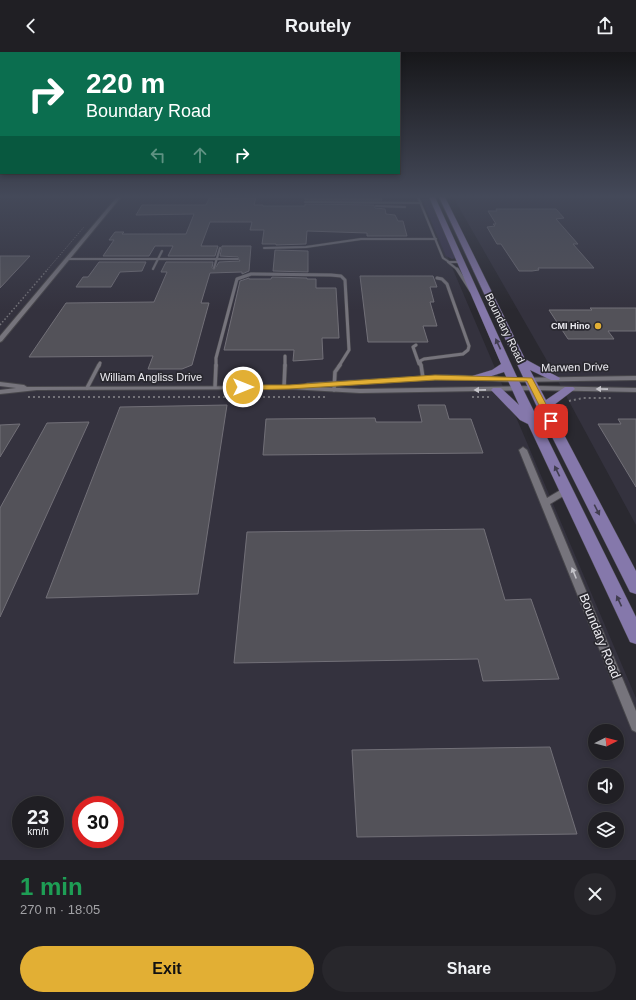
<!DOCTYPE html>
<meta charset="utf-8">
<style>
body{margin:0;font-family:Helvetica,sans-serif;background:#28272c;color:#f1f3f6;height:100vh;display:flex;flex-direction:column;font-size:15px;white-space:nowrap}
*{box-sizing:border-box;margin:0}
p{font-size:13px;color:#a2a2a6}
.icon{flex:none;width:22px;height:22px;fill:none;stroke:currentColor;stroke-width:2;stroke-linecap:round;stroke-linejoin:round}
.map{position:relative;height:808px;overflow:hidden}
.side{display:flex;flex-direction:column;background:#201f24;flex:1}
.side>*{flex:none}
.top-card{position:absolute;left:0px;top:0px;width:400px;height:122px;box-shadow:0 2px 6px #0003,0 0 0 1px #3d3d41;background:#0b6e4f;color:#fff;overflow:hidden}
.needle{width:26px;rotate:84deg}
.fabs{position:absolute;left:588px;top:672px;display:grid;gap:8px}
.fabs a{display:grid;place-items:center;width:36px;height:36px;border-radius:50%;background:#201f24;box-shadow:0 2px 6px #0003,0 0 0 1px #3d3d41;font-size:20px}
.speed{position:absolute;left:12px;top:744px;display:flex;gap:8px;font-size:20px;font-weight:700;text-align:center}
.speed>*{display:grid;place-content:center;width:52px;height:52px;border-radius:50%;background:#201f24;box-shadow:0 2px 6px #0003,0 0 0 1px #3d3d41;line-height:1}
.speed small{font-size:10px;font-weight:400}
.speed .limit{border:6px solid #d22;background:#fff;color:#111}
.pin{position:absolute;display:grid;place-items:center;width:34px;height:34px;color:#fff;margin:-17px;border-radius:8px;box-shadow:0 2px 6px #0006}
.me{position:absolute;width:44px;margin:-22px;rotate:90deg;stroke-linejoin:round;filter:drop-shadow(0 0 3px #0008)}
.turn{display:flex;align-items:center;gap:14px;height:84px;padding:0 20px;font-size:18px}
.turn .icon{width:52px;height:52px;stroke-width:2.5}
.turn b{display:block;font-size:28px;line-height:34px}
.lanes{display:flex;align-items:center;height:38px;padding:0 20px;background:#0003;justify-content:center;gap:20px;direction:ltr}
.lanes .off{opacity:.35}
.round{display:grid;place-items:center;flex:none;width:42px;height:42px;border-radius:21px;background:#28272c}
.headline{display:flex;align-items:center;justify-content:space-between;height:68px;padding:0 20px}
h1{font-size:24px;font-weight:800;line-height:30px;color:#1e9e55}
.cta{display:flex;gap:8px;margin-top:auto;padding:8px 20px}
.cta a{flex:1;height:46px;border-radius:24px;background:#e2af34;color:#111;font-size:16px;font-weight:800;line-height:46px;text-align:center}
.cta a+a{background:#28272c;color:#f1f3f6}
header{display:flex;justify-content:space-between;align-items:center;height:52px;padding:0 20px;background:#201f24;font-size:18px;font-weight:800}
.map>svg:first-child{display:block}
.built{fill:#34323e;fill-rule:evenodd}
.green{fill:#3a344e}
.building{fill:#535259;stroke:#727078}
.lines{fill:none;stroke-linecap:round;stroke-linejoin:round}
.service-far2-casing{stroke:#48474c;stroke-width:3}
.service-far1-casing{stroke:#48474c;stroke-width:4}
.service-casing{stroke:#48474c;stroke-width:5}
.minor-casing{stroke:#48474c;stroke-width:2}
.primary-casing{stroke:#48474c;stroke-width:1}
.path-far2{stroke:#747379;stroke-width:1;stroke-dasharray:1 1.5;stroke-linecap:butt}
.path-far1{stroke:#747379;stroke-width:1.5;stroke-dasharray:1.5 2;stroke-linecap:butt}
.path{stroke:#747379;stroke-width:2;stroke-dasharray:2 3;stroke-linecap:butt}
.service-far2{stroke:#76747c;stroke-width:2}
.service-far1{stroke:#76747c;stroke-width:3}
.service{stroke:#76747c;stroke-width:3.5}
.minor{fill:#76747c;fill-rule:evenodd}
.primary{fill:#8578ab;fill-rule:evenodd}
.oneway{fill:#413d4f}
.oneway2{fill:#c4c3c9}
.route{fill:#e2af34;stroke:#937222}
.poi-dot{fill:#e2af34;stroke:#2a2930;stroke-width:1.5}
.labels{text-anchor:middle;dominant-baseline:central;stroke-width:3.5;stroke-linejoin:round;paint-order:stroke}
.far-poi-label{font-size:9px;font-weight:bold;fill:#eeedf2;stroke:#2a2930;text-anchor:end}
.street-label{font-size:11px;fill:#eeedf2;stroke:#2a2930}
.near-street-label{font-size:13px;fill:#eeedf2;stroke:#2a2930}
</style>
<header><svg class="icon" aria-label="back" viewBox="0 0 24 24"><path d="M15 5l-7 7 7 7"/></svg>Routely<svg class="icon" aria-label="share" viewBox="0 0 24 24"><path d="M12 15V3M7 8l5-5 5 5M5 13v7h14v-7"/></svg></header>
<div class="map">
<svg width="636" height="808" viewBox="0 0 636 808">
<rect width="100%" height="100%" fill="#2a2930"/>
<!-- built -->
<path class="built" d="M0,145H422L636,646V808H0ZM595,679H617V701H595ZM595,723H617V745H595ZM21,753H55V787H21ZM81,753H115V787H81ZM595,767H617V789H595Z
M453,145H636V473L546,307Z"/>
<!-- green -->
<path class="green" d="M421,145H429L456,206L452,207L446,204Z"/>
<!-- building -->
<path class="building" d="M210,145H256L254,153H263V154H305V152L374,153L375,156L385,157L386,162L395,163L398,169H403L407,184H367V181L307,179L306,192L276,193V192H262L264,178H250L252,170H210L201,194H218L215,204H168L173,194H155L149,204H103L114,188H109L115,180H124L122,182H186L194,162L136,163L142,153H206Z
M305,145H381L382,148H305Z
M496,157H556L564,166L556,167L578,192H573L594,216H538L539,218L532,219H519L501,192H497L487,175L495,174L493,172H496L488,159H497Z
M222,194H251L249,219L242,222V220L210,221L201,251H209L192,313L182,317H148L153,304L29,305L66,251L154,250L167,220H161L166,210H213L212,216L214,218L219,210L240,209L238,205L220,204Z
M275,198L308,199V220L273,219Z
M0,204H30L0,236Z
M99,210H146L142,219L120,220L111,235H76L83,225H88Z
M360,224H433L437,235H430L434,250H430L437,274H423L428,290H368Z
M272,225L307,226V227H316V236H336L339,286H322L323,307L293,309L294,298H224L240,229L249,226V227H271Z
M590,256H636V279H608L614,287H568L549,258H592Z
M227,353L198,542L46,546L120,355Z
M418,353H445L449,367H471L483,401L263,403L266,367L375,366L376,370H422Z
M618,367H636V435L598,372H621Z
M89,370L0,565V456L47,371Z
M20,372L0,405V373Z
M484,477L505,548L531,547L559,627L483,629L478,607L234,611L247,480Z
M550,695L577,782L357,785L352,698Z"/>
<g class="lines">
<!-- service-far2 casing -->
<g class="service-far2-casing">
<path id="service-far2" d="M418,145L443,206L449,210H460
M305,150L421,151
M376,154L405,155
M264,196L306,195L361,187H436
M68,207H238
M448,210L458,218
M214,216L220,196
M153,217L162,199"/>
</g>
<!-- service-far1 casing -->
<g class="service-far1-casing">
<path id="service-far1" d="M457,217L471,239
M416,293L413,295L419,312
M99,314L100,311
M216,314V306L237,227L251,222L331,223L341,224L345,228L349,298L339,314
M285,314V304
M421,314L420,309L424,307L463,302L468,298L469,294L447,232L442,227L437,226"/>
</g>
<!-- service casing -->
<g class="service-casing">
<path id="service" d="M421,313L423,326
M215,335L216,313
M284,335L285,313
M87,336L99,313
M334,338L335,320L340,313"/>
</g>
<!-- minor casing -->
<g class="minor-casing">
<path id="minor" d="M117,145H121L2,289L0,290V284Z
M447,323L514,326L636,324V328L514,330L447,327L318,335L360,337L534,334L636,336V340L534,338L360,341L289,337L37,338L0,342V338L16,336L0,334V330L24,333L27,335L305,334L306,332L308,331Z
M523,395L527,398L547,446L564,436H570L571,438L570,440L550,452L636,659V680L632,678L519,398Z"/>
</g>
<!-- primary casing -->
<g class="primary-casing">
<path id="primary" d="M429,145H435L516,323L636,565V592L630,590L528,372L520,368L491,338L493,336H501L519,353L504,320L476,329L471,326L472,324L492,318L501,312Z
M439,145H445L525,307L560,326L559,328H551L530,318L546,348L565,335H573L575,337L550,356L636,519V542L630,540L537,355Z"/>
</g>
<!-- path-far2 -->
<path class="path-far2" d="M47,218L84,175"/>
<!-- path-far1 -->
<path class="path-far1" d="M0,273L48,217"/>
<!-- path -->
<path class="path" d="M557,318L569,319
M28,345H325
M472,345H491
M569,349L583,346H612"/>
<!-- service-far2 -->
<use href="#service-far2" class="service-far2"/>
<!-- service-far1 -->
<use href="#service-far1" class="service-far1"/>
<!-- service -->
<use href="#service" class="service"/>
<!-- minor -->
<use href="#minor" class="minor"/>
<!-- primary -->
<use href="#primary" class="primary"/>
</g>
<!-- one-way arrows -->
<defs><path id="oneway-solid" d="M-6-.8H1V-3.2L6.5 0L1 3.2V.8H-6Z"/></defs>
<g class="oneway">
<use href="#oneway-solid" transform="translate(498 292) rotate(-115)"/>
<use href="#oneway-solid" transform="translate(557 419) rotate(-116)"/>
<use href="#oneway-solid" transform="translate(597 458) rotate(63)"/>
<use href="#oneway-solid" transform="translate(619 549) rotate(-115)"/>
</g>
<g class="oneway2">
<use href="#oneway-solid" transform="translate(602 337) rotate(-179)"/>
<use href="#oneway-solid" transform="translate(480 338) rotate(179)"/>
<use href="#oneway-solid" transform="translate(574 521) rotate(-112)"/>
</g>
<!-- sky -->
<linearGradient id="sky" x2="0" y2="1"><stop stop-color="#17171a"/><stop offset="0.56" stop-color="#444959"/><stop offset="1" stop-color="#444959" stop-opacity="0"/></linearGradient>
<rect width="636" height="258" fill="url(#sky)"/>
<!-- route -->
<path class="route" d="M435,323L532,326L555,369L554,371H548L527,329L435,328L289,337L243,338L239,335L243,333H289Z"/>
<!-- markers -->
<circle class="poi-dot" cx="598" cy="274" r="4"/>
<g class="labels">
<!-- far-poi labels -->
<g class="far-poi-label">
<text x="590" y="274">CMI Hino</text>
</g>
<!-- street labels -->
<g class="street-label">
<text transform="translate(505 276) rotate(64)">Boundary Road</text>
<text transform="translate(575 315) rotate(-1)">Marwen Drive</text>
<text x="151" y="325">William Angliss Drive</text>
</g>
<!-- near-street labels -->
<g class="near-street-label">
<text transform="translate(600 584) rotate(68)">Boundary Road</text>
</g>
</g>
</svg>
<div class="fabs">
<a><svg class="needle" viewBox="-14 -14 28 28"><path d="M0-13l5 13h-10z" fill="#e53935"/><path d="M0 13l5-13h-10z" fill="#a2a2a6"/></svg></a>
<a><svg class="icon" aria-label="sound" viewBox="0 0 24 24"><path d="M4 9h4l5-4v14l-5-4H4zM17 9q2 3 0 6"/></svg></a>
<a><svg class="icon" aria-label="layers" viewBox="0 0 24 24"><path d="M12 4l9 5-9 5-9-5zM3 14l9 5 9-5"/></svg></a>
</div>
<div class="speed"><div>23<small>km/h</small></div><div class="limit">30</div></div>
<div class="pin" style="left:551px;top:369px;background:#d93025"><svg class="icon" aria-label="arrive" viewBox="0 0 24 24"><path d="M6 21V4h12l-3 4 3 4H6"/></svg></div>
<svg class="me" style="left:243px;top:335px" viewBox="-20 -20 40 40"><circle r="17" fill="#e2af34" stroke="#fff" stroke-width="3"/><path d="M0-11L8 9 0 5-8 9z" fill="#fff"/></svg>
<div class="top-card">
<div class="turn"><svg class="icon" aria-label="right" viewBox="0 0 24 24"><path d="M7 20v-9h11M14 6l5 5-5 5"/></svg><div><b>220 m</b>Boundary Road</div></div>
<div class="lanes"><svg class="icon off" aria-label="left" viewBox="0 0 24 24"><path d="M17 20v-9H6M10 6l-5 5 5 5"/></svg><svg class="icon off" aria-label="ahead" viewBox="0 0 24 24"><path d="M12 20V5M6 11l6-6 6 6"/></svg><svg class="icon" aria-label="right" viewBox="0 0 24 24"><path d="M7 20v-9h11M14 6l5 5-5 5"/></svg></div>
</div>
</div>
<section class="side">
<div class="headline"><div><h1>1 min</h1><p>270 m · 18:05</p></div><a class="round"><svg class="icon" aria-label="close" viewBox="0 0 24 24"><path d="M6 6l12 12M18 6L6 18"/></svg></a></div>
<div class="cta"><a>Exit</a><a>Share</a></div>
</section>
